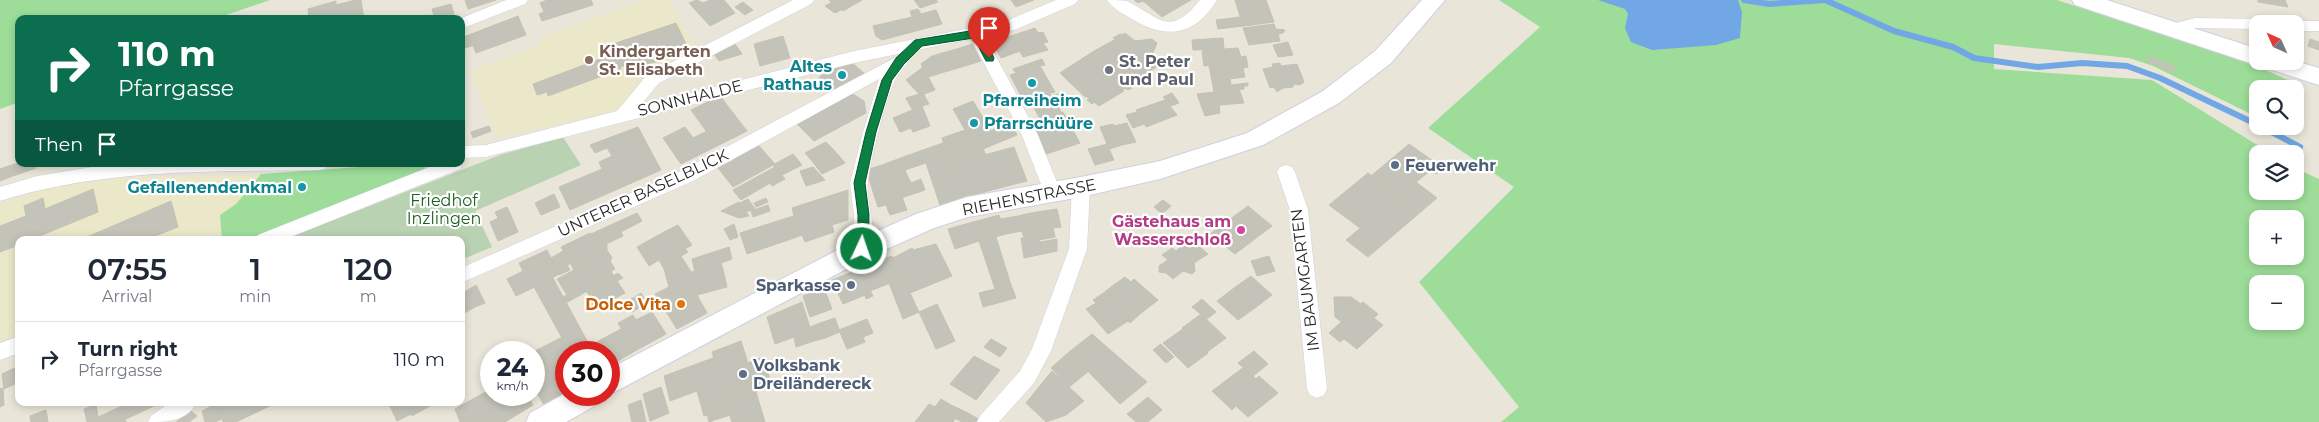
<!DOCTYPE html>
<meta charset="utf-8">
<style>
body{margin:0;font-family:Montserrat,sans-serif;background:#f6f6f7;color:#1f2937;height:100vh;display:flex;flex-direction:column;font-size:19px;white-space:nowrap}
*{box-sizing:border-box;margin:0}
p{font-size:16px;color:#747a83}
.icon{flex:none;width:28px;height:28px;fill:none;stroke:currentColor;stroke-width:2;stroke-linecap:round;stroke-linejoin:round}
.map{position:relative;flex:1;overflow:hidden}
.panel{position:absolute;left:15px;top:236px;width:450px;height:170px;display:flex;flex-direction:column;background:#fff;border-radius:10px;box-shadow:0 2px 8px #0003}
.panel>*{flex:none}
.top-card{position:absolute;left:15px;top:15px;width:450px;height:152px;border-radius:10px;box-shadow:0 2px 8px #0003;background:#0b6e4f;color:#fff;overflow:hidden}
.needle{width:32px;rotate:315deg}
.buttons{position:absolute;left:2249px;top:15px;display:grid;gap:10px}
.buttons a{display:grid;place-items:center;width:55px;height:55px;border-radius:10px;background:#fff;box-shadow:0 2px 8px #0003;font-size:25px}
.speed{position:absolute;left:480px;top:341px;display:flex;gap:10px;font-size:25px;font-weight:700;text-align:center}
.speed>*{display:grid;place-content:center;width:65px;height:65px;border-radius:50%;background:#fff;box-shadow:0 2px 8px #0003;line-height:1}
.speed small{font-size:12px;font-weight:400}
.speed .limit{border:8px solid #d22;background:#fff;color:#111}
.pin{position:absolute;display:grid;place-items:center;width:42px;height:42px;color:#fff;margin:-51px -21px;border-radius:50% 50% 50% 0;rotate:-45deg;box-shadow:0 0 5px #0007}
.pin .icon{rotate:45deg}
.me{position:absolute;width:55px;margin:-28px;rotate:3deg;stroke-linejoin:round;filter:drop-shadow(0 0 4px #0008)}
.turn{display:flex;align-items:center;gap:18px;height:105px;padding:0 20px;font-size:22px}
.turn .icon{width:65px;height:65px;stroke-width:2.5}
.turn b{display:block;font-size:35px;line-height:42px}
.then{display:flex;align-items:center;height:48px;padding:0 20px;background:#0003;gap:10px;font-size:19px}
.eta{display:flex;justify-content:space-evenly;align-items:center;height:85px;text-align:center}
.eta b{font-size:30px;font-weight:600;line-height:35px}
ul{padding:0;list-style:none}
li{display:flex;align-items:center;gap:15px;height:75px;padding:0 20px;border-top:1px solid #e0e1e3}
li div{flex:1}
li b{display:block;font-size:19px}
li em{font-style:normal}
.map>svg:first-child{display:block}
.education{fill:#eae8c9}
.green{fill:#9ddd99;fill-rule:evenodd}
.cemetery{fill:#b9d2b2}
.water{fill:#72a7e5}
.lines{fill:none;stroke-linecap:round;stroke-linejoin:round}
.stream{stroke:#72a7e5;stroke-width:6}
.building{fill:#c4c3b9;stroke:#c4c2b3}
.street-casing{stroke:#d0cfdf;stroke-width:1}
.secondary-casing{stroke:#d0cfdf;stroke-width:2}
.street{fill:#fff;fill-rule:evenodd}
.secondary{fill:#fff;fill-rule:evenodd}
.route{fill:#0b8043;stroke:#07532c}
.education-dot{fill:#8d6e63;stroke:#fff;stroke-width:2}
.worship-dot{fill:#6b7280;stroke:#fff;stroke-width:2}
.culture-dot{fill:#0f9aa8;stroke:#fff;stroke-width:2}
.service-dot{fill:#5c6f8a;stroke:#fff;stroke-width:2}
.hotel-dot{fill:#d1479c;stroke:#fff;stroke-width:2}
.food-dot{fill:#e8710a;stroke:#fff;stroke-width:2}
.labels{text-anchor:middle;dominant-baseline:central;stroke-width:4.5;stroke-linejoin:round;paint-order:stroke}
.education-label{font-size:16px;font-weight:bold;fill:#785e54;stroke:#fff;text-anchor:start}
.worship-label{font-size:16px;font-weight:bold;fill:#5b616d;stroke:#fff;text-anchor:start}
.culture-label{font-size:16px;font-weight:bold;fill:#0d838f;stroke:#fff;text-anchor:end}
.street-label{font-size:16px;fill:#272727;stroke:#fff}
.service-label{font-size:16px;font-weight:bold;fill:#4e5e75;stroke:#fff;text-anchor:start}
.park-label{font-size:16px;fill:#1d5e21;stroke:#fff}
.hotel-label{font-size:16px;font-weight:bold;fill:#b23c85;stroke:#fff;text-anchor:end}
.food-label{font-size:16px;font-weight:bold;fill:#c56008;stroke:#fff;text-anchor:end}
</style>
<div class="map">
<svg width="2319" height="422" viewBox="0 0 2319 422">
<rect width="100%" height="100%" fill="#e9e6d9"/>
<!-- education -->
<path class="education" d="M647,0H668L696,49L643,79L617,110L606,114L496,138L471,70L537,47L541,37Z
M261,174L236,204L220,215L222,240H19V336L0,345V203L66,183L120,178Z"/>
<!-- green -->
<path class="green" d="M0,0H270L214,19H19V102L0,109Z
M1499,0H2057L2253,64L2294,83V89H2258L2257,117L2153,66L2129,58L1994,44V69L2152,80L2272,154H2258V191H2295V168L2319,179V422H1501L1519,407L1419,282L1514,187L1428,128L1540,27ZM2258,219H2295V256H2258ZM2258,284H2295V321H2258Z
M400,164H424L426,171L252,240H222L220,215L236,204L261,174Z"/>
<!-- cemetery -->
<path class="cemetery" d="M563,137L581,165L475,211L492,247L461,260V240H283L500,155Z"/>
<!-- water -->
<path class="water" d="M1598,0H1738L1742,12L1740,38L1716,45L1652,50L1631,42L1625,28L1628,14L1625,9Z"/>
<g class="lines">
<!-- stream -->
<path class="stream" d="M1744,0L1769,4L1825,0
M1825,0L1894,31L1953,47L1974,58L2038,67L2082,63L2127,66L2160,78L2258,125
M2260,126L2300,147"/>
</g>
<!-- building -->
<path class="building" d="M355,0H361L364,19H309L308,9L336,1V5Z
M465,0H496L468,9Z
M547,0H591L593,5L542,21L539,14L544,12L540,3Z
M697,0L703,3L710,0H724L735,13L710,26L689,3Z
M829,0H862L843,11Z
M914,0H936L938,2L920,8Z
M1011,0H1034L1016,7Z
M1134,0H1191L1162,17L1143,1L1138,3Z
M1235,0H1251L1259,24L1243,26Z
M1251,0H1266L1274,22L1259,24Z
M2258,0H2285L2288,7L2258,2Z
M743,2L753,10L745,15L735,7Z
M832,2L841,10L835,13L825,6Z
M451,4L454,14L435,19L432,9Z
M918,9L921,14L936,10L942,24L882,40L876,36L873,26L912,17L910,11Z
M518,16L526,35L476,53L473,45L478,44L474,33Z
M1240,17L1243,26L1218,29L1216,20Z
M676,23L687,46L662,55L664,59L633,69L631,64L620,67L621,69L548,96L547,92L537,95L533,84L608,56L604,47Z
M1274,24L1276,29L1285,30L1283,33L1278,34L1280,41L1249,45L1243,28Z
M1035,28L1038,33L1043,32L1048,42L1043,43L1048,50L1023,57L1011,36Z
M474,33L478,44L462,49L461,38Z
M1125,33L1135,41L1152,39L1157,43L1152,55L1163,63L1144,75L1146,77L1144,78L1142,77L1133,83L1135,84L1129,85L1132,88L1128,90L1125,88L1122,90L1124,91L1099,106L1094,102L1092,104L1087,100L1090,98L1084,96L1060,73L1094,51L1116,39L1113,38L1120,34L1122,35Z
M783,36L790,58L760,66L754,44Z
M1011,36L1020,51L1001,58L992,42Z
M1223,38L1224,49L1193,50L1192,40Z
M2310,39L2319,42V50L2308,46Z
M1288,42L1293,55L1278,57L1273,45Z
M735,44L742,54L719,61L714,54Z
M972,44L981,61L968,65L960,48Z
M960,48L968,65L928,77L921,64L932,56Z
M1238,48L1241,57L1246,56L1248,67L1243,68L1245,77L1212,81L1209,66L1227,64L1224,49Z
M1213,49H1224L1227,64L1204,66L1202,51Z
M2149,56L2175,67L2173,72L2146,61Z
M1042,59L1045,65L1040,66L1055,92L1050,93L1051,96L1064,92L1068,98L1056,102L1061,112L1040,119L1030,100L1024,102L1010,75L1016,73L1013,69Z
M849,60L865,74L834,92L828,86L823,89L820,85L824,83L819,77Z
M1280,63L1281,66L1297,64L1304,82L1300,85L1294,84L1293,87L1283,88L1277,92L1274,87L1270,88L1263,69L1273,67L1272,64Z
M923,67L935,90L924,94H919L906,80Z
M1230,79L1231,85L1248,83V86H1244V89L1214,92L1212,81Z
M1239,89L1244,103L1219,105L1214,92Z
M1214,92L1219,104L1202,108L1197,94Z
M923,93L929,104L912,109L906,98Z
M1172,93L1179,103L1171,106L1163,97Z
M853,94L864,101L866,113L814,141L797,124Z
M720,96L747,131L717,146L691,110Z
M1165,100L1177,115L1146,127L1136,110Z
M973,101L991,131L945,148L942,138L965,130L953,109Z
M1219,104L1220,113L1205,116L1202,108Z
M922,106L930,126L913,132L911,128L900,132L893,118Z
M1063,112L1080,143L1046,154L1031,123Z
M1137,112L1144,124L1133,128L1126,115Z
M1011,123L1017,135L983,149L977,136Z
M1127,123L1136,142L1122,145L1114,126Z
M1113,124L1122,145L1109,149L1100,127Z
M489,126L491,131L473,138L471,132Z
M638,127L661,170L570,210L559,187L602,169L599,162L612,156L607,148L595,153L590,145Z
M685,127L693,138L707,131L717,146L681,164L663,138Z
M978,137L986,155L954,163L950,157L963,152L959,143Z
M826,142L833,149L812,161L805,153Z
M943,143L954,163L965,197L940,205L926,163L911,168L906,156Z
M959,143L963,152L950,157L945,148Z
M1107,144L1114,160L1095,165L1088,149Z
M1409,144L1443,168L1436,174L1431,170L1399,196L1371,176Z
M759,146L775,164L733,187L718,168Z
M1014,147L1027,181L965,197L954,163Z
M833,149L845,163L822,174L812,161Z
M793,154L802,165L782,175L773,165Z
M906,156L911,168L905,170L908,177L888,183L882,165Z
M19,163L35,164L36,168L13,176L12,165Z
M11,165L13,176L0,181V169Z
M882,165L892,192L875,198L868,175L871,174L869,169Z
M775,167L785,179L772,186L770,183L741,200L733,190Z
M813,167L825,180L806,186L800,171Z
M1368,173L1399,196L1360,228L1329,205Z
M908,177L911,183L921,179L925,190L895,200L888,183Z
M1416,182L1437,198L1368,257L1346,240Z
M93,189L97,206L0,245V226L26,216L24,206L43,198L45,209Z
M848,190V220L832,225L834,232L805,242L802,235L794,238L787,218L794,216L792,208Z
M892,192L896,202L878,207L875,198Z
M554,194L560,207L541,215L535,203Z
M902,197L907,210L890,215L886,205Z
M766,198L768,202L756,207L754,203Z
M748,199L755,209L746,212L740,203Z
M1163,200L1171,206L1162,214L1154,207Z
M171,201L178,227L145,240H80Z
M739,202L749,216L739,218L721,211Z
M768,205L770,211L753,217L751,211Z
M97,206L98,212L30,240H19V245L0,252V245Z
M1248,206L1272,226L1235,254L1210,234Z
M507,207L510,213L498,218L495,212Z
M1057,209L1061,227L1053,228L1055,237L1039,240L1031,213Z
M510,213L518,232L498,241L490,222Z
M637,213L642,221L621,232L623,236L600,247L591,234Z
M1031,213L1043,254L1024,258L1021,238H1024L1018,216Z
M999,215L1006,234L979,241L973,222Z
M1018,216L1022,231L1006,234L1000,219Z
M787,218L794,238L747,254L740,233Z
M973,222L979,241L955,249L948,229Z
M734,224L738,237L730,240L724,229Z
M678,225L692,245L685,249L688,252L681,256L664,232Z
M664,232L685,262L664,269L659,260L649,266L637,247Z
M590,233L600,247L607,244V250L572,266L561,247Z
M996,237L1011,285L995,289L979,241Z
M1057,239V251L1043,254L1040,242Z
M1191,239L1208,254L1200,259L1183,245Z
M936,244L952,276L910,293L893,258L912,248L913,250Z
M1183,245L1200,259L1194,263L1195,271L1192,274L1183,271L1173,279L1166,273L1159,272V266L1168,260L1162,255L1172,248L1176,251Z
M729,247L732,259L721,263L723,269L696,277L692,259Z
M547,250L559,274L547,281L534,256Z
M607,250L612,258L610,261L615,269L611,271L614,276L566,303L563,297L567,295L557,279L574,270L572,266Z
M563,251L570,264L567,265L570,270L559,275L551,258Z
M534,256L547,281L516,296L507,279L523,271L519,263Z
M892,256L903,278L870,291L859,269Z
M1269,256L1272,264L1254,268L1251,261Z
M685,262L691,272L695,271L696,277L723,269L727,287L697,295L707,313L677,329L655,294L669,287L664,269Z
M1272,264L1275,271L1257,276L1254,268Z
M859,269L873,296L866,299L865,295L843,304L832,280Z
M618,273L623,278L617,281L625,293L597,308L587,292Z
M1251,276L1272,295L1255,308L1234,288Z
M1125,277L1131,282L1134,279L1158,300L1140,314L1135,309L1125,317L1106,298L1116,291L1111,287Z
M553,278L580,328L562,338L534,287Z
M903,278L919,312L903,319L889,283Z
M476,285L485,303L475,307L466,291Z
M1011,285L1016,298L983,307L979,293Z
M1111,287L1116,291L1106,298L1102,294Z
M824,288L832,309L810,317L803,296Z
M1234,288L1255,308L1238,320L1217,301Z
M466,291L475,307L461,315V293Z
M641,293L647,303L632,312L625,303Z
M1102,294L1128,321L1108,334L1086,309L1096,303L1093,300Z
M1334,297H1351L1361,304L1342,322L1335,317Z
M1202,299L1216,312L1207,319L1192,307Z
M592,300L597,308L590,312L585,303Z
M802,302L811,331L775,344L767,317Z
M1363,302L1378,314L1374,318L1383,325L1357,349L1344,339L1340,342L1329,333Z
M937,304L955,341L936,349L919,312Z
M1135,309L1140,314L1130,323L1125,317Z
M652,312L666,334L635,351L618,323L633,315L636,320Z
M1201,314L1226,338L1207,352L1182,328Z
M835,318L840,332L825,338L820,323Z
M867,319L873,333L863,337L865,342L847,349L839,330Z
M820,323L825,338L814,341L810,327Z
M580,328L593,352H566V392L543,404L534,386L541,382L537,373L538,371L534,362L533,352Z
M621,329L635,351L609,366V352H593L589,346Z
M1183,329L1208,353L1188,368L1163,343Z
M811,331L814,341L796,347L794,337Z
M1092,334L1147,382L1120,404L1069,352Z
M991,339L1007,348L1000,357L984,347Z
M741,341L748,363L763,357L772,386L726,403L712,352Z
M1161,344L1174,357L1166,363L1153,350Z
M1254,351L1268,364L1253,376L1238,363Z
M1069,352L1089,371L1069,387L1051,368Z
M974,356L1000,370L976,400L950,384Z
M713,358L727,407L704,416L697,391L670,401L664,376Z
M19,366V382L4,389L2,374Z
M1244,367L1256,379L1259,376L1278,393L1248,417L1236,406L1232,410L1212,391Z
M1052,371L1084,401L1066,415L1046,422L1026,403Z
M661,387L669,413L650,421L643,394Z
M3,388L4,405L0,407V389Z
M490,390L494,398L500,395H527L533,405L505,422H496L480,395Z
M756,392L765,422H732L726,403Z
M480,395L496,422H460L455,409Z
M1148,397L1162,410L1148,422H1136L1127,414Z
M941,399L951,405L945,413L935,407Z
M641,400L646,422H632L628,405Z
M121,402H155L156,405L126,419Z
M278,402L236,422H223L218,403Z
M388,402H437L412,416L411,414L397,421Z
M218,403L222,419L215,422H205L202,411Z
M96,404L98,417L87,422L84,409Z
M929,404L935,407L956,418L953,422H915Z
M951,405L968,413L962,422L945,413Z
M122,406L126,422H88L98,417Z
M727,407L730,415L709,422L707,414Z
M46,410L48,422H31L30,416Z
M191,411L197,416L189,422H176Z
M968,413L982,421L962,422Z"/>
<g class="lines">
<!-- street casing -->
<g class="street-casing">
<path id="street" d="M506,0H528L525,4L461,29V19H459Z
M793,0H814L811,4L659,83L640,106L854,51L1006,21L1056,0H1078L1075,4L1014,30L985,36L1037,133L1061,192L1058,197L1052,199L1046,197L1021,133L971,39L854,63L486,157L461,158V146L486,145L617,111L647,75Z
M1107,0C1113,0 1122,0 1127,1C1161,18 1169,38 1200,0H1217C1195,36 1166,40 1132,19C1123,14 1112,8 1107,0Z
M2195,18L2258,19L2263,20L2266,24H2258V29L2195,28L2178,36L2173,35L2170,31L2176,23Z
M2295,21H2319V31H2295V24H2289Z
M900,55L906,57L908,61C904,68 899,73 895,80C885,101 871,158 868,181C865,204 880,232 868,254L862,256L856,254L853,249L854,215L850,183L863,132L879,79L693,181L461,283V268L681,171Z
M461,162L462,164L460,169L283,240H255L258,235L437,164H461Z
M110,164H327L325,169L319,170C210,172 106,168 0,201V187L37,176Z
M1286,165L1292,167L1295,172L1308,210L1327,389L1324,395L1317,398L1310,395L1307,389L1290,210L1277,172L1280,167Z
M1081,180L1087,182L1090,187L1087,249L1051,351L1034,383L999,422H977L980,416L1020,371L1032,349L1069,249L1072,187L1075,182Z
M19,336V353L0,360V343Z
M170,402H197C187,422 166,422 148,422L151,416Z"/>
</g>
<!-- secondary casing -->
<g class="secondary-casing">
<path id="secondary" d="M1422,0H1445L1391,63L1339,103L1263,145L1160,179L1081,197L968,217L934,228L871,256L609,395V369L853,242L916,214L967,197L1081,177L1160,161L1247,133L1323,91L1375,51Z
M2072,0H2107L2258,49V61H2295L2319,68V85L2263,67L2261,64L2250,63L2075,5Z
M566,393V395H602L598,404L566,422H526L530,413Z"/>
</g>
<!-- street -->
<use href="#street" class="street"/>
<!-- secondary -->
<use href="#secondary" class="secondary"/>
</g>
<!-- route -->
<path class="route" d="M976,30L980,31L994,58L993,61H986L974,38L922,46L904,64L892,80L876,132L865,183L869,215L868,249L866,252H858V215L854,183L866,132L882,80L896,58L915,40Z"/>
<!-- markers -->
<circle class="education-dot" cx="589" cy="60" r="5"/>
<circle class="worship-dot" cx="1109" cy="70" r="5"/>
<g class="culture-dot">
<circle cx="842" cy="75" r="5"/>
<circle cx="1032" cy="83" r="5"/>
<circle cx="974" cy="123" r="5"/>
<circle cx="302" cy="187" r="5"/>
</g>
<g class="service-dot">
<circle cx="1395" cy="165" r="5"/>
<circle cx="851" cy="285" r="5"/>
<circle cx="743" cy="374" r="5"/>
</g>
<circle class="hotel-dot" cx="1241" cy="230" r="5"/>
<circle class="food-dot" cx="681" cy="304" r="5"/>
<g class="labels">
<!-- education labels -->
<g class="education-label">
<text x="599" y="51">Kindergarten<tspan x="599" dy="18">St. Elisabeth</tspan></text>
</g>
<!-- worship labels -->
<g class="worship-label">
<text x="1119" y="61">St. Peter<tspan x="1119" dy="18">und Paul</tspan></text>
</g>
<!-- culture labels -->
<g class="culture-label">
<text x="832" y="66">Altes<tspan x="832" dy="18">Rathaus</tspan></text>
<text x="1032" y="100" text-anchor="middle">Pfarreiheim</text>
<text x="984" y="123" text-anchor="start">Pfarrschüüre</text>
<text x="292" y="187">Gefallenendenkmal</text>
</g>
<!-- street labels -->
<g class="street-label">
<text transform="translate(690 98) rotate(-14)">SONNHALDE</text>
<text transform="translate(643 193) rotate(-25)">UNTERER BASELBLICK</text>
<text transform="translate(1029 197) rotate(-11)">RIEHENSTRASSE</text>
<text transform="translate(1305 280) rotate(-97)">IM BAUMGARTEN</text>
</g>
<!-- service labels -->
<g class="service-label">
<text x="1405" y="165">Feuerwehr</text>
<text x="841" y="285" text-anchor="end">Sparkasse</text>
<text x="753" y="365">Volksbank<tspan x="753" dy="18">Dreiländereck</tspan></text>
</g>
<!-- park labels -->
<g class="park-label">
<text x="444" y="200">Friedhof<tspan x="444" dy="18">Inzlingen</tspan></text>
</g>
<!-- hotel labels -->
<g class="hotel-label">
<text x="1231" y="221">Gästehaus am<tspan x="1231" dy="18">Wasserschloß</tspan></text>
</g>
<!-- food labels -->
<g class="food-label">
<text x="671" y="304">Dolce Vita</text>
</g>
</g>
</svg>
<div class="buttons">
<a><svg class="needle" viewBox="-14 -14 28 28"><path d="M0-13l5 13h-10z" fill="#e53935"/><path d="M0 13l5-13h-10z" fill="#747a83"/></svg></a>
<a><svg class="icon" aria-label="search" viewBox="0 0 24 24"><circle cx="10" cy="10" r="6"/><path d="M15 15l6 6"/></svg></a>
<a><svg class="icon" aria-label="layers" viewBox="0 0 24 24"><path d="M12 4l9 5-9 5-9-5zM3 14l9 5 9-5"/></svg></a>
<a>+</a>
<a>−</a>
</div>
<div class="speed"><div>24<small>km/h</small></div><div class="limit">30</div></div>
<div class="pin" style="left:989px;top:58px;background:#d93025"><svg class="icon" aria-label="arrive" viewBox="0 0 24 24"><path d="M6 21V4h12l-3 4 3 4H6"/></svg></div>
<svg class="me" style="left:862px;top:249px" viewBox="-20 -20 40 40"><circle r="17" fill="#0b8043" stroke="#fff" stroke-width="3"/><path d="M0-11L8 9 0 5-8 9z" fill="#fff"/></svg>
<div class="top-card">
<div class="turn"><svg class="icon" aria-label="right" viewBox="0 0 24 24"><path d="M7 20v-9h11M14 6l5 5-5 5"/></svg><div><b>110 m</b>Pfarrgasse</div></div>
<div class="then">Then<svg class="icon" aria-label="arrive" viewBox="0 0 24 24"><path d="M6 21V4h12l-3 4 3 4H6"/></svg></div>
</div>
<section class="panel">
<div class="eta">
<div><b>07:55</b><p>Arrival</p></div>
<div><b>1</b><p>min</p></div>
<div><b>120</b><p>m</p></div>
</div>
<ul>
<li><svg class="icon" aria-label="right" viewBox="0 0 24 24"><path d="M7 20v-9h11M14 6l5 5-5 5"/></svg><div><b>Turn right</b><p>Pfarrgasse</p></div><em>110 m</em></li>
</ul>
</section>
</div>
